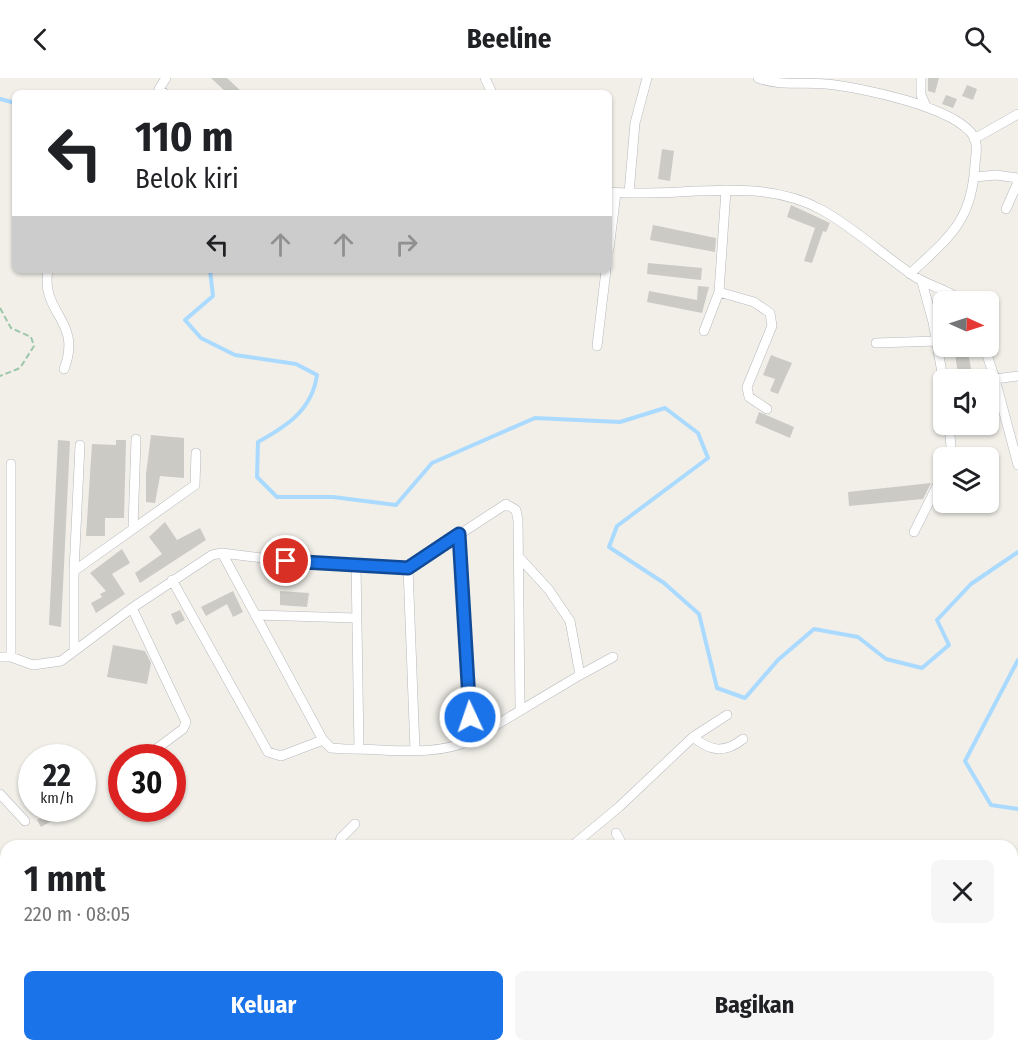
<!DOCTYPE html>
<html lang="id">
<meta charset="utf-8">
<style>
body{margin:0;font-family:"Fira Sans Condensed",sans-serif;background:#f6f6f6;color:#202124;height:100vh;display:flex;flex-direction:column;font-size:22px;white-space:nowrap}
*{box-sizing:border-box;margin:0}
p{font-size:20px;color:#757577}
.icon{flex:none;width:33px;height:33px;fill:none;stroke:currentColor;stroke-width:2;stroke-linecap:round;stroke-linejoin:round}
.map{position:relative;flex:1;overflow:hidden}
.side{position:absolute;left:0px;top:762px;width:1018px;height:212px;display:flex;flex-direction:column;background:#fff;border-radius:18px 18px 0 0;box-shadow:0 2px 4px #0004}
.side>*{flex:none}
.hud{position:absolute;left:12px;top:12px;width:600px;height:183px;border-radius:9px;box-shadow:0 2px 4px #0004;background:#fff;color:#202124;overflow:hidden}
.needle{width:39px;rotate:93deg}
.controls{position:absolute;left:933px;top:213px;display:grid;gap:12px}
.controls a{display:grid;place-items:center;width:66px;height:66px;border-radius:9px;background:#fff;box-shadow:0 2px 4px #0004;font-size:30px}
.speed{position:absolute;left:18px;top:666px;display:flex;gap:12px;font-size:30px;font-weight:700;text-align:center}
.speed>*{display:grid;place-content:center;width:78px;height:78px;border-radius:50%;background:#fff;box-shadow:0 2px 4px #0004;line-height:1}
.speed small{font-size:15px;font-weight:400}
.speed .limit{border:9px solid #d22;background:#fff;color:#111}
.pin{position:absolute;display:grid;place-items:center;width:51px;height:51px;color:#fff;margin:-26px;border:3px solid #fff;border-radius:50%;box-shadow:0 2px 6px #0007}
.me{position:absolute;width:66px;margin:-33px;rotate:357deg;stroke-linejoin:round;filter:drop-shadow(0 0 4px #0008)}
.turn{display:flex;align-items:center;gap:21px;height:126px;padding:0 24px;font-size:27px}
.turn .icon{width:78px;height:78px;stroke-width:2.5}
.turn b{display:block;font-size:42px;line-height:51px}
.lanes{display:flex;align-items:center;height:57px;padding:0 24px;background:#0003;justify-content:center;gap:30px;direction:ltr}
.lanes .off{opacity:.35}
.round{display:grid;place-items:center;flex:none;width:63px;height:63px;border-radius:9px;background:#f6f6f6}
.headline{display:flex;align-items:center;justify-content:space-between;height:102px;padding:0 24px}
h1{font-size:36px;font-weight:700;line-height:45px}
.button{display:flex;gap:12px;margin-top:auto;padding:12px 24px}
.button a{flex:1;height:69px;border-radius:9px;background:#1a73e8;color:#fff;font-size:24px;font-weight:700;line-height:69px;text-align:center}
.button a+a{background:#f6f6f6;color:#202124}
header{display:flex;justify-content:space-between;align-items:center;height:78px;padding:0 24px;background:#fff;font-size:27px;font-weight:700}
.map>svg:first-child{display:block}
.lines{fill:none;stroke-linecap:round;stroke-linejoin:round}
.stream{stroke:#aadaff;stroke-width:4}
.building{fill:#cccac5}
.minor-casing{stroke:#b5b8bc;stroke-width:10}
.path{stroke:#9cc7a9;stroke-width:2;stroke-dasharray:6 3;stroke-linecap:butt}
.minor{stroke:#fff;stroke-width:9}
.route-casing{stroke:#114b97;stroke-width:15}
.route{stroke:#1a73e8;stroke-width:10}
</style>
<header><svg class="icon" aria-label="back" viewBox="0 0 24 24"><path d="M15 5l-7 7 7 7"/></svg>Beeline<svg class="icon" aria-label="search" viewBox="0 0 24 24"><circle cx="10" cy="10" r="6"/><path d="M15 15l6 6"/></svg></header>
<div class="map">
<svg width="1018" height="973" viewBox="0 0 1018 973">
<rect width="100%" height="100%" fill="#f1efe8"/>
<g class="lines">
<!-- stream -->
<path class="stream" d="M0,21L15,25
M210,192L213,218L185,242L201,260L235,277L296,286L317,297C312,332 287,348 258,364L257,399L277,419H333L396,427L432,385L535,340L620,344L665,330L698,355L708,380L617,448L609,469L664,505L699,536L717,610L745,620L778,582L814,551L858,559L886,581L922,590L949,567L937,542L971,506L1018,474
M1018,582L965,683L991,727L1018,731"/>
</g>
<!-- building -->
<path class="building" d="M211,0H227L243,15H227Z
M928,0H939L935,15L928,13Z
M967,7L977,11L973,22L962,18Z
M946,17L957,21L953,30L942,26Z
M662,71L674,73L670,103L658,101Z
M791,127L830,145L826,154L823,153L812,185L804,183L815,150L787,139Z
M653,147L716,160L715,174L650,162Z
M648,185L702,190L701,202L647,196Z
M698,208L709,209L702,235L647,224L649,213L697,222Z
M967,268L973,302H959L954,270Z
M771,277L792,285L778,316L770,313L775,301L763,297Z
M759,334L794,349L790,360L755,345Z
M151,357L184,360V400L160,398L155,425L146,424V396Z
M58,362L70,363L61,549L49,547Z
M116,362H126L124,440H105V458H86L92,366L116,367Z
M931,405L923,421L849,428L848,414Z
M165,444L177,462L200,450L206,462L140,505L135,495L162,476L149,459Z
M122,471L130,485L112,496L125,516L96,535L91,525L102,519L100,516L106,513L90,495Z
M233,513L243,534L233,539L227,526L206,538L201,529Z
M280,513L309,515L307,529L280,527Z
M180,532L185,542L176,547L171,536Z
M113,567L145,573L151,585L147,606L107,599Z
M50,733L55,741L41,749L37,742Z"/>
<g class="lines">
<!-- minor casing -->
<g class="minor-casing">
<path id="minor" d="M485,0L492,15
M758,0C778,8 805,4 826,6C859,9 957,29 974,59C978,67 976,77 975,86C972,144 949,159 910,196
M921,0V17L926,28
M164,15L159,11L166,0
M974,61L1018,36
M975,99L996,97L1018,100
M726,112L719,214L754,224L770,235L772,248L747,309L749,319L767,331
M609,114C679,121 757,96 822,132C854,150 881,175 911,196C926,208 949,211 963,224
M629,115L635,45L647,0
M1006,131L1018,104
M609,171L616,115
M48,192C40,236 83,242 64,291
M922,204L933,244L944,306
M704,253L719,214
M876,265L937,263
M597,268L606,192
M984,268L995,301L1018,298
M995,301L1018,387
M949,346L952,380
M11,386V579
M133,450L136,361
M914,454L937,408L944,400
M459,456L471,662
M356,486L359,671
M408,490L415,672
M74,493L195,407L196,375
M172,502L268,674L281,678L323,662L222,475
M132,530L186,644L183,651L144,680
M255,537L356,540
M74,573V493L80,367
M0,579H11L33,587L61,583L132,530L212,477L222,475L286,483L408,490L506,426L516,432L518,442L520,630
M580,597L613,579
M693,659L727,637
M323,662L331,670L345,671C386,670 433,680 471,662L580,597L570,543L549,512L519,479
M0,716L25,743
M616,755L623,768
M338,768L341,760L355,746
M572,768L619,729L693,659C710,673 724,676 743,661
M95,968L97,973
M421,968L424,973
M481,968L485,973
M613,968L617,973
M229,973L240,968
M343,973L352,968"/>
</g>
<!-- path -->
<path class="path" d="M0,230L11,250L31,259L34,268L20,290L0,298"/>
<!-- minor -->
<use href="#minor" class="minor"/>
</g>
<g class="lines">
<!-- route casing -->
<g class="route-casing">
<path id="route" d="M286,483L408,490L459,456L470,639"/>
</g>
<!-- route -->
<use href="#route" class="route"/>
</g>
</svg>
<div class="controls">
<a><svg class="needle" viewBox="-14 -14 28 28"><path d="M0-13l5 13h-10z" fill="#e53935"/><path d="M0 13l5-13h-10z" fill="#757577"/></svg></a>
<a><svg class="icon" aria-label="sound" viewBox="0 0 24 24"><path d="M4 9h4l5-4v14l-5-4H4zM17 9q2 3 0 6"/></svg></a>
<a><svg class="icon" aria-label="layers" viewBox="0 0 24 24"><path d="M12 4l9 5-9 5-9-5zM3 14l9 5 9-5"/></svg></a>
</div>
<div class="speed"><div>22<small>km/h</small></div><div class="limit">30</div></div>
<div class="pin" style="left:286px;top:483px;background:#d93025"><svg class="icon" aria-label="arrive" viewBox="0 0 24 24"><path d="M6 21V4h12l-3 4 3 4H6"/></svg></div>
<svg class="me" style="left:470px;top:639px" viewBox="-20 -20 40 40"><circle r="17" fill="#1a73e8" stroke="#fff" stroke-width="3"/><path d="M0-11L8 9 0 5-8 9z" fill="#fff"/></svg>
<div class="hud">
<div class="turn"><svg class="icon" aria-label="left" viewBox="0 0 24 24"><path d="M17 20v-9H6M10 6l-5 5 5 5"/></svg><div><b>110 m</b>Belok kiri</div></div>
<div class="lanes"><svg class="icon" aria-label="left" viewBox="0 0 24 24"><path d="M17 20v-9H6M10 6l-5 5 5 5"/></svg><svg class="icon off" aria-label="ahead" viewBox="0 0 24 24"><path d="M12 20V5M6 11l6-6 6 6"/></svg><svg class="icon off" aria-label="ahead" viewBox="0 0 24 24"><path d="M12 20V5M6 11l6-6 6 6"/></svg><svg class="icon off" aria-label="right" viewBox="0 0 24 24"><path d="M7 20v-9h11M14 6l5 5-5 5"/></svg></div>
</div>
<section class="side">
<div class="headline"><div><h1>1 mnt</h1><p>220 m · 08:05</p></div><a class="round"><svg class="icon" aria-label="close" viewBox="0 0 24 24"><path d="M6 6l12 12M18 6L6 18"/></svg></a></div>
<div class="button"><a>Keluar</a><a>Bagikan</a></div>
</section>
</div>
